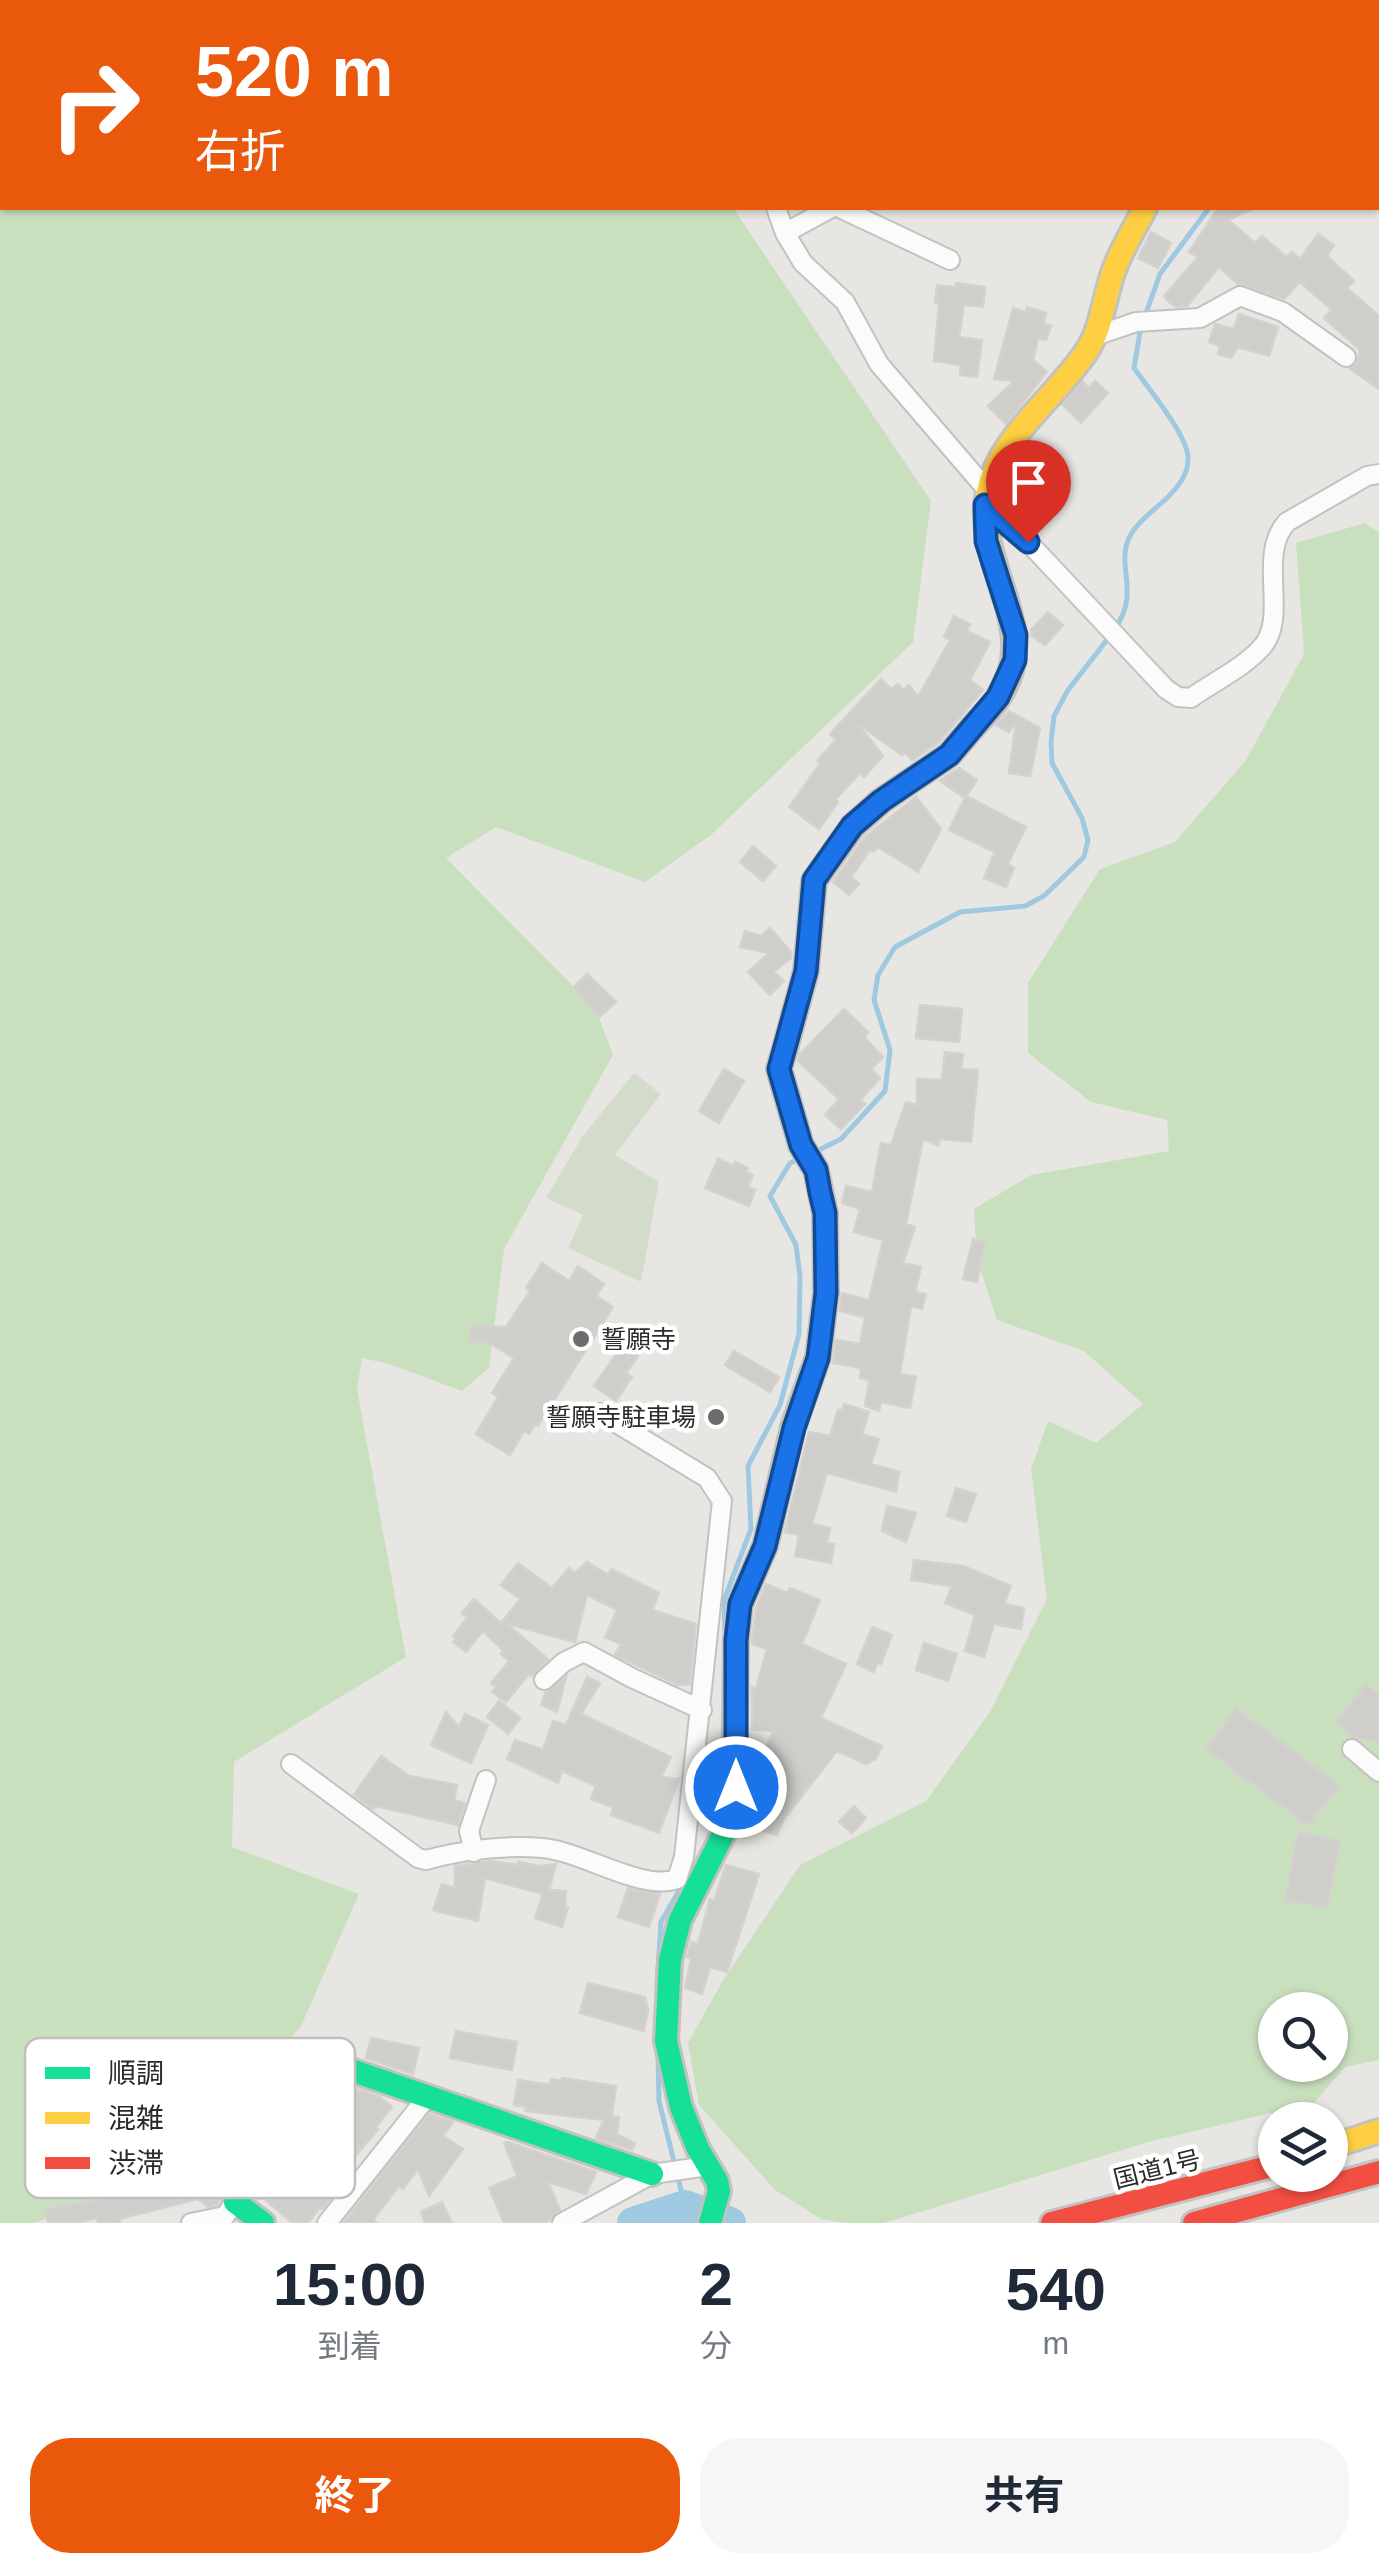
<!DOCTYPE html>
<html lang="ja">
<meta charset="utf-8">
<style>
body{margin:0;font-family:Arial,"Noto Sans JP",sans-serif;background:#f6f6f7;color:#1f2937;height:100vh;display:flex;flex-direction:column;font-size:38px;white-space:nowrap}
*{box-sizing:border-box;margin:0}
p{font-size:32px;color:#747a83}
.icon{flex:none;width:55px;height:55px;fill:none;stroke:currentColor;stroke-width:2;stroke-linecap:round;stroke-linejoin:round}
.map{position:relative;height:2223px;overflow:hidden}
.panel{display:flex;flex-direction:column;background:#fff;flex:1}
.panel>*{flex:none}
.banner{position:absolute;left:0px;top:0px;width:1380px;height:210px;box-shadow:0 2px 8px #0004;background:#ea580c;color:#fff;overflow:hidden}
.fabs{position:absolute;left:1258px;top:1992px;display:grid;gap:20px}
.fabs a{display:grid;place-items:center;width:90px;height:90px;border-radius:50%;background:#fff;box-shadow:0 2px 8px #0004;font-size:50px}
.pin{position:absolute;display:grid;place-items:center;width:85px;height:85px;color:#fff;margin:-102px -42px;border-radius:50% 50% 50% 0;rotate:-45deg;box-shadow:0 0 10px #0007}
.pin .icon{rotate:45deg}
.me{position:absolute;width:110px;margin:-55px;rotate:0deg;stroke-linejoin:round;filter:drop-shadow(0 0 8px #0008)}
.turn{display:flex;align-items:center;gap:35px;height:210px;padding:0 30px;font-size:45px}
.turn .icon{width:130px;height:130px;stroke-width:2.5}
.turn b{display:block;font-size:70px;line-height:85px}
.eta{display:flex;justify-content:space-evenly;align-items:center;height:170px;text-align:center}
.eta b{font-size:60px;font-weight:700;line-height:70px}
.primary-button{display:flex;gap:20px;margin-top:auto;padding:20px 30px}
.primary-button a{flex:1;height:115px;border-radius:40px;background:#ea580c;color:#fff;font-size:40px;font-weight:700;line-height:115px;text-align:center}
.primary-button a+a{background:#f6f6f7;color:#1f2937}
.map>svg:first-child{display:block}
.green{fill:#c9e0bf;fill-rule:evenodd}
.cemetery{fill:#d3dccb}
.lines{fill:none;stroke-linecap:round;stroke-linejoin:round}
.stream{stroke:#9ec9e1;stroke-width:5}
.river{stroke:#9ec9e1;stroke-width:32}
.building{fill:#d0cecb;stroke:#d3d2ce;stroke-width:2.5}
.street-casing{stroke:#c2c2c1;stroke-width:22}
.fast-casing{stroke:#c2c2c1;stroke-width:28}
.slow-casing{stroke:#c2c2c1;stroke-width:28}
.jam-casing{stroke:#c2c2c1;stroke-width:28}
.street{stroke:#fcfbfb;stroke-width:18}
.fast{stroke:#16e098;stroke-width:22}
.slow{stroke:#ffcf43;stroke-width:22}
.jam{stroke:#f24e42;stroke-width:22}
.route-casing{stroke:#114b97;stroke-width:25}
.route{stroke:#1a73e8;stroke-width:18}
.poi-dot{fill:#6d6c6b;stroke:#fff;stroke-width:4}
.labels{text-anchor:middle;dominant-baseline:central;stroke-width:9;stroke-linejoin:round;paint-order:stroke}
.poi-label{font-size:25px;fill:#2b2b2b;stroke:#fff;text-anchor:start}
.street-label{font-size:25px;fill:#2b2b2b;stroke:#fff}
.key{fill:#fff;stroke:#bfbfbf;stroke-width:2.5}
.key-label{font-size:28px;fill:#2b2b2b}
</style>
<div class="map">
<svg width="1379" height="2223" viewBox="0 0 1379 2223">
<rect width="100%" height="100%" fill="#e8e6e2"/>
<!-- green -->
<path class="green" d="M0,0H611L2,2V208H733L931,501L913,642L711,835L645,882L496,827L446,858L596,1009L613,1055L504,1249L489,1368L462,1391L389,1364L362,1358L357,1389L406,1657L234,1762L232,1847L359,1894L301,2026L179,2176L34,2223H0Z
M1365,523L1379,532V2060L1345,2067L1314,2103L1152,2141L884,2223H847L821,2219L775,2190L699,2105L688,2043L722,1982L800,1865L926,1801L990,1712L1047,1599L1031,1469L1048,1421L1096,1443L1143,1404L1084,1351L997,1320L977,1259L974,1209L1031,1175L1169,1151L1167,1120L1091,1102L1028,1053V983L1100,869L1175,842L1246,760L1304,654L1296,543ZM1275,2010H1330V2065H1275Z"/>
<!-- cemetery -->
<path class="cemetery" d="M634,1073L661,1094L615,1155L659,1182L641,1282L568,1248L583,1215L546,1198L582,1137Z"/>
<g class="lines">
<!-- stream -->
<path class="stream" d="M1346,2L1352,0
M1145,316L1160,274L1209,208
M1116,627C1140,592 1116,566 1129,538C1135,524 1154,510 1166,499C1176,489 1188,476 1188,460C1190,438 1148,388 1134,368L1141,326
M817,1151L841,1139L885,1091L890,1050L874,1000L878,975L895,947L960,912L1025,906L1044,896L1084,857L1088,840L1082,818L1052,763L1051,742L1054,716L1068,690L1110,636
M725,1632L724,1600L751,1529L748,1466L780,1405L799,1334L800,1277L796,1245L770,1196L790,1163L802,1158
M657,1986L661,1922L691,1870
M658,2057L659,2101L685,2206"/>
<!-- river -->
<path class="river" d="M633,2223L685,2206L730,2223"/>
</g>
<!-- building -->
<path class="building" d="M1218,208H1254L1228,220L1255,243L1262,236L1287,257L1292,252L1300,259L1318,234L1334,245L1327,256L1354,281L1347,288L1379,316V389L1350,369L1357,363L1360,350L1324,318L1332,310L1300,282L1284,299L1238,284L1219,267L1187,306L1176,307L1167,300L1164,296L1198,257L1189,252Z
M1151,232L1171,243L1158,268L1138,258Z
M956,283L985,287L983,307L964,305L959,337L982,340L977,377L960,375L961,365L934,361L939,303H935L937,285L956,287Z
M1027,307L1046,313L1043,324L1051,326L1046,340L1038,338L1033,360L1047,372L1006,424L988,406L1014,381L994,379L1013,308L1026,312Z
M1239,314L1278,327L1269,356L1238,347L1231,358L1218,354L1220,346L1209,342L1215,324L1234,329Z
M1082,381L1089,388L1095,381L1108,393L1081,423L1062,404Z
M1048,612L1063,625L1045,645L1032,636L1031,630Z
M954,616L970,624L967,631L990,642L970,680L983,690L938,743L912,760L905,753L902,755L858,724L883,756L864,777L860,773L835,800L838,802L819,829L789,807L820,764L817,761L836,740L830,734L881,679L891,689L898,684L903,690L909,685L918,697L950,640L944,637Z
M1009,711L1040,728L1030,776L1009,773L1016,722L1009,732L996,725Z
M959,768L977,780L965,798L940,781Z
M966,796L1026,827L1008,864L1014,868L1006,887L984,878L995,852L949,830Z
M916,797L941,829L918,872L878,847L874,852L870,850L851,877L859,884L849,895L833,882L865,837Z
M753,846L776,866L763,881L740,862Z
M770,928L791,952V958L774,972L784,981L770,995L748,972L769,953L740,947L745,931L761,936Z
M587,974L616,1002L598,1018L574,987Z
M920,1005L962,1009L959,1042L916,1038Z
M844,1009L868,1032L864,1037L883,1057L871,1069L880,1078L860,1100L865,1104L841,1129L825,1115L839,1099L798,1061L800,1054Z
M945,1052L963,1054L961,1069L978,1070L971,1142L940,1139L938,1145L923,1139L906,1224L915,1227L903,1263L921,1267L915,1292L926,1294L922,1309L911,1306L900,1374L916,1377L910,1408L881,1402L879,1411L865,1406L869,1380L860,1378L861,1368L833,1363L836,1340L860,1344L865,1317L840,1311L842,1293L869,1300L883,1240L854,1232L860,1209L842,1203L846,1186L872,1192L881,1143L891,1145L906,1102L917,1105V1079L942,1080Z
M724,1069L744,1081L719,1123L699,1111Z
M718,1159L733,1166L735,1162L748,1168L746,1172L753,1175L748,1187L755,1190L749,1206L705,1188Z
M973,1239L985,1242L977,1282L963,1279Z
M542,1263L569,1281L578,1266L604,1284L596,1296L613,1307L538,1426L535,1424L529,1434L524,1431L510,1455L476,1434L498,1397L492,1393L514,1358L488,1342L470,1341L471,1326L506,1327L530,1291L526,1288Z
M631,1333L647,1344L626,1373L632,1377L616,1401L594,1386Z
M734,1351L779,1377L770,1392L725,1365Z
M844,1404L869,1412L862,1434L879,1439L871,1464L899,1472L896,1492L827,1473L812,1524L830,1528L827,1543L834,1544L831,1563L795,1556L799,1535L785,1532L809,1432L830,1436L838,1410H842Z
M956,1488L976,1494L966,1522L947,1516Z
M887,1506L916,1513L906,1542L882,1531Z
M914,1560L963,1566L1011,1586L1004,1604L1024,1608L1021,1629L994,1624L984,1657L965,1651L975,1615L945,1603L952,1586L911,1580Z
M587,1562L608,1575L611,1569L659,1593L652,1610L696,1624L690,1684L678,1685L615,1655L621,1644L605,1637L617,1610L587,1595L575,1642L507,1624L548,1659L532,1676L529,1674L506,1702L492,1692L496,1687L491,1683L509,1661L501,1654L504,1651L483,1631L466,1652L453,1642L456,1638L453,1636L467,1618L462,1613L474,1599L501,1623L520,1599L501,1585L518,1563L552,1588L569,1568L575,1573Z
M766,1584L787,1593L790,1588L820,1600L802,1644L846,1664L821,1718L882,1746L876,1759L866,1764L837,1751L784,1819L777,1835L751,1827L768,1788L752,1781L773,1731L752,1729V1687L756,1688L767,1649L752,1644V1641L756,1608Z
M872,1627L892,1635L881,1664L877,1663L874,1672L857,1664Z
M924,1643L957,1654L948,1681L916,1670Z
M566,1677L557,1712L541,1705L546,1692Z
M587,1677L600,1683L581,1714L671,1757L661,1777L679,1779L659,1833L611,1815L613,1807L591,1799L596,1786L562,1771L558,1783L507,1759L515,1740L543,1750L553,1721L566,1725Z
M1366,1684L1379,1694V1742L1352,1737L1337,1721Z
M499,1701L520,1718L508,1734L487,1717Z
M1236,1708L1339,1785L1308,1826L1206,1749Z
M446,1712L459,1727L465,1714L488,1725L471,1763L431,1745Z
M381,1756L409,1776L457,1785L454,1800L465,1803L458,1825L376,1806L373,1809L354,1795Z
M854,1806L866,1818L852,1833L839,1822Z
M1298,1832L1340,1841L1327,1908L1285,1900Z
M490,1861L518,1865V1862L540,1866L556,1864L549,1890L566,1891L565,1908H568L562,1927L535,1918L543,1894L485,1878L478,1921L433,1910L442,1884L455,1888V1866Z
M726,1865L759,1874L727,1972L710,1967L702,1994L685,1988L691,1959L687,1957L691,1942L698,1944L710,1899L714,1901Z
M628,1888L660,1894L649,1927L618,1917Z
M588,1983L645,1997L648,2010L644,2031L580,2013Z
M456,2031L517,2042L512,2070L450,2058Z
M371,2038L419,2048L413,2074L366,2058Z
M299,2049L323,2060L297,2095L294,2092L275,2115L279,2118L222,2192L218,2205L208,2207L198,2199L119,2219L120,2223H98L97,2218L75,2223H48L45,2209L127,2194L175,2181L179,2199L214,2163L222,2153L219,2150L260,2098L264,2102L281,2082Z
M562,2078L616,2086L612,2116L619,2117L617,2134L635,2143L632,2150L596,2138L604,2120L525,2111L526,2107L514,2105L518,2080L550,2085L551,2079L562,2081Z
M345,2085L380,2097L392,2107L376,2127L378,2129L328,2189L334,2194L322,2209L320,2207L308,2223H293L263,2198L258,2199Z
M429,2114L453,2122L443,2136L463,2149L429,2196L418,2169L403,2189L399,2186L373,2220L377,2223H343Z
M508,2142L596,2172L586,2194L548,2182L560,2210L551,2219L542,2223H504L489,2188L517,2176L504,2143Z
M442,2202L452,2223H425L421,2212Z"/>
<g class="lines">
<!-- street casing -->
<g class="street-casing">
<path id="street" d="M659,2H725
M751,2L760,0
M1265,2L1267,0
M1372,2V0
M1378,69H1379
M776,208L785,233L803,263L845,302L879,364L988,491
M840,208L950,260
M785,233L831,208
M1095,336L1136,322L1200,318L1240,296L1283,312L1346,357
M985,505L1028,542L1166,689L1178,697L1191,698C1213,682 1243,668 1261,648C1290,618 1256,555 1287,522L1367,476L1379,474
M544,1680L564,1662L584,1652L632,1678L702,1710
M1352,1749L1379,1772
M291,1764L418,1858L426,1860C462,1850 505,1845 542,1848C582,1851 642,1892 677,1879L684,1857L722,1501L707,1478L600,1413
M474,1852L469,1831L486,1780
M191,2223L225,2216L235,2202
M327,2223L428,2096
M562,2223L652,2174L708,2166"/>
</g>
<!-- fast casing -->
<g class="fast-casing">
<path id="fast" d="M263,2223L235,2202L339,2066L652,2174
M710,2223L719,2191L717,2181L698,2149L681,2107L666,2041L670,1960L680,1920L729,1823L734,1795"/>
</g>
<!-- slow casing -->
<g class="slow-casing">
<path id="slow" d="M973,727C981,718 991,709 998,698C1045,629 973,567 988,492C999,436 1060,394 1088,349C1102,327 1105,294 1114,270C1122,248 1135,228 1145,208
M734,1795L736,1640L740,1604L765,1546L793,1427L818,1357L826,1293L825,1213L816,1170L801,1145L779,1069L786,1045
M1330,2147L1379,2131"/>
</g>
<!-- jam casing -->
<g class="jam-casing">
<path id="jam" d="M786,1045L806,971L814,881L853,826L881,801L949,755L973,727
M1052,2223L1275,2165
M1194,2223L1379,2172"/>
</g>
<!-- street -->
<use href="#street" class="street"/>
<!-- fast -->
<use href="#fast" class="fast"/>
<!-- slow -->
<use href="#slow" class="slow"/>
<!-- jam -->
<use href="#jam" class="jam"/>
</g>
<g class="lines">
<!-- route casing -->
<g class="route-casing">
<path id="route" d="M736,1787V1640L740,1604L765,1546L794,1428L818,1358L826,1293L825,1213L820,1192L816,1170L801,1145L779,1069L806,971L814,880L852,826L881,801L949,755L998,697L1015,660L1016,635L986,541L985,505L1028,542"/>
</g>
<!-- route -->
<use href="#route" class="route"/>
</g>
<!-- markers -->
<g class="poi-dot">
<circle cx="581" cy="1339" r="10"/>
<circle cx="716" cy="1417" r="10"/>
</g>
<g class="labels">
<!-- poi labels -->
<g class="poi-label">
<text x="601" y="1339">誓願寺</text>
<text x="696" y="1417" text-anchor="end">誓願寺駐車場</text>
</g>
<!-- street labels -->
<g class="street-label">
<text transform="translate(1157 2169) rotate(-14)">国道1号</text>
</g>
</g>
<!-- legend -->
<rect x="25" y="2038" width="330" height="160" rx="15" class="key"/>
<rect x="45" y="2067" width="45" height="12" fill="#16e098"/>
<rect x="45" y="2112" width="45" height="12" fill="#ffcf43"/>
<rect x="45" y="2157" width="45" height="12" fill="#f24e42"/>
<g class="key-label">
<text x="108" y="2083">順調</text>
<text x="108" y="2128">混雑</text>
<text x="108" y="2173">渋滞</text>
</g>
</svg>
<div class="fabs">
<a><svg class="icon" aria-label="search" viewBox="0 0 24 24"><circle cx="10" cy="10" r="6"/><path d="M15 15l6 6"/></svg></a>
<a><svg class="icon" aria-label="layers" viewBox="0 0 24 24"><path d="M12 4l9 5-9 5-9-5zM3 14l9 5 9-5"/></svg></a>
</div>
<div class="pin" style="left:1028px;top:542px;background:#d93025"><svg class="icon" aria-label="arrive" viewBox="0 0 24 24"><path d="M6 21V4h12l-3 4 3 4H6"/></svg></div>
<svg class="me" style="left:736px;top:1787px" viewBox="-20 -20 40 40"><circle r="17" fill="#1a73e8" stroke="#fff" stroke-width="3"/><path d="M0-11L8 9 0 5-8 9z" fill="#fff"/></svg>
<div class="banner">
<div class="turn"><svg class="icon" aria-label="right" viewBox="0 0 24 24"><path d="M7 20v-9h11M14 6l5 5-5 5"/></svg><div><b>520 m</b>右折</div></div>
</div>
</div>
<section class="panel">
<div class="eta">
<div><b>15:00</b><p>到着</p></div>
<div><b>2</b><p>分</p></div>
<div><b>540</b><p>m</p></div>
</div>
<div class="primary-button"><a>終了</a><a>共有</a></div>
</section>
